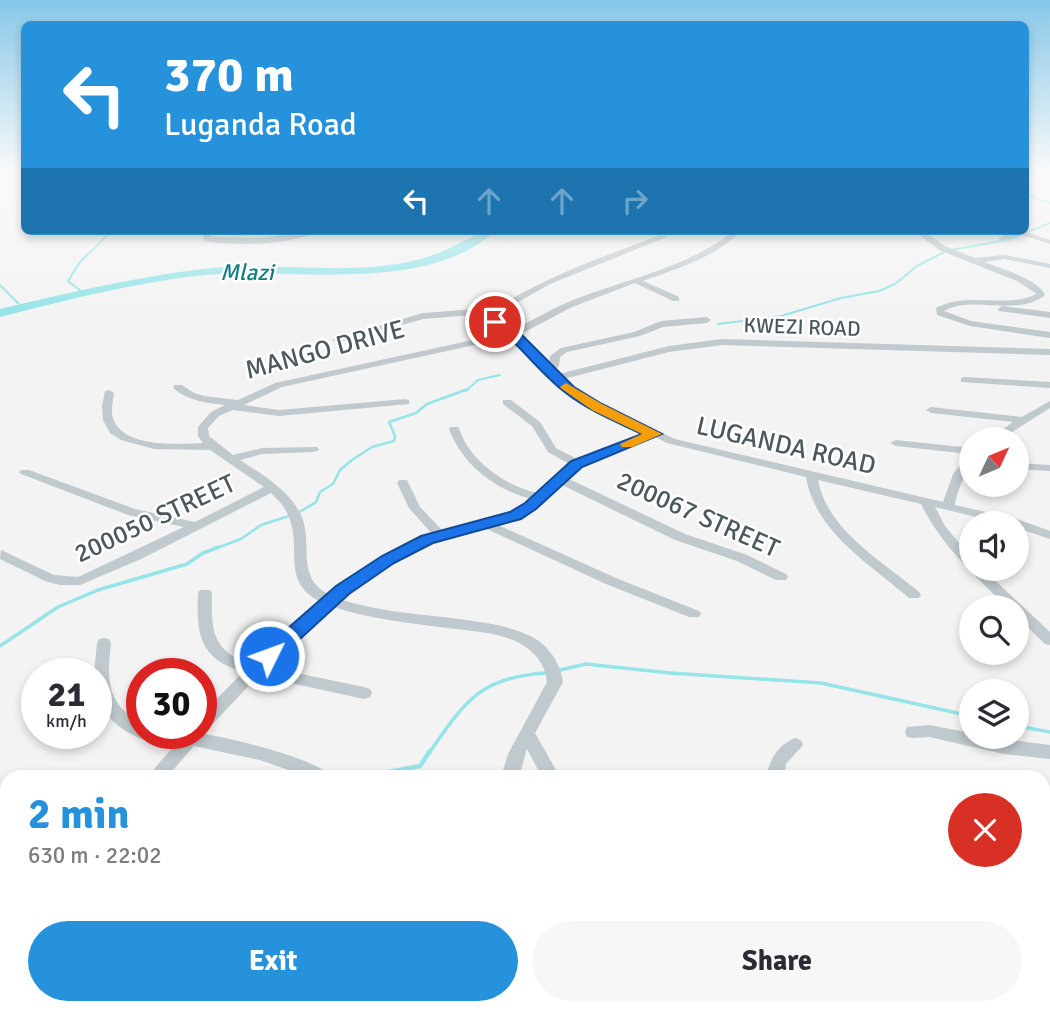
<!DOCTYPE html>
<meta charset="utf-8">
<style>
body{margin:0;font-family:Signika,sans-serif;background:#f7f7f7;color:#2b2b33;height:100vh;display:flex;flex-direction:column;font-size:26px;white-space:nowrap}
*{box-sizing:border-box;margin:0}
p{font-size:23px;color:#7c7c81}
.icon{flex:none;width:38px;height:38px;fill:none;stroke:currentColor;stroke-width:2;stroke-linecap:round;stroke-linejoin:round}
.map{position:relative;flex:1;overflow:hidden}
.panel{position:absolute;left:0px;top:770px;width:1050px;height:245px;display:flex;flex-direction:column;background:#fff;border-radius:21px 21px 0 0;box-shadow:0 4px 10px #0003}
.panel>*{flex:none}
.banner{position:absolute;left:21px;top:21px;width:1008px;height:214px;border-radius:10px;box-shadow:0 4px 10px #0003;background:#2692db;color:#fff;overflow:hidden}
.needle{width:46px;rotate:46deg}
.controls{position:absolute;left:959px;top:427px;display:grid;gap:14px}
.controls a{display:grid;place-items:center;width:70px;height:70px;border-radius:50%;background:#fff;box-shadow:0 4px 10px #0003;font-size:35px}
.speed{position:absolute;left:21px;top:658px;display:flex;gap:14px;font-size:35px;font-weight:700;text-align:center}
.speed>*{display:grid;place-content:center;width:91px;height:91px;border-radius:50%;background:#fff;box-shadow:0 4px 10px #0003;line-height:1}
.speed small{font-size:18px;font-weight:400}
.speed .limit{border:10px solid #d22;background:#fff;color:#111}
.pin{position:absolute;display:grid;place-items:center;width:60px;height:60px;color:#fff;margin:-30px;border:4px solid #fff;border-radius:50%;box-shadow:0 2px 7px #0007}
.me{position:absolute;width:77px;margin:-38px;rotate:48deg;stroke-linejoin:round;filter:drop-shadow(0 0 5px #0008)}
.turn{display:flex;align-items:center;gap:24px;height:147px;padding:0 28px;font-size:32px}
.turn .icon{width:91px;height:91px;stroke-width:2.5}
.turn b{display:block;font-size:49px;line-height:60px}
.lanes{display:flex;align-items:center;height:66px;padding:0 28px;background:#0003;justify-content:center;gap:35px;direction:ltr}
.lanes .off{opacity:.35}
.round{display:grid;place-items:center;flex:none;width:74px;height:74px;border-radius:37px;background:#f7f7f7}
.head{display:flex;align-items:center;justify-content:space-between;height:119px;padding:0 28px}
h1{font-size:42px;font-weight:700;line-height:52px;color:#2692db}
.cta{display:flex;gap:14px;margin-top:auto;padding:14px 28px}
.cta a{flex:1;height:80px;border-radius:42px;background:#2692db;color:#fff;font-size:28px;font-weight:700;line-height:80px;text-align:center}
.cta a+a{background:#f7f7f7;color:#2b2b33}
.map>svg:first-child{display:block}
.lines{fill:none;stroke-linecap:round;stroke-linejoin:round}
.stream-far3{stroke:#95e4e8;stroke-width:2}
.stream-far2{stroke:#95e4e8;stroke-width:2.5}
.stream-far1{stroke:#95e4e8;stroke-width:3.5}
.stream{stroke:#95e4e8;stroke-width:4.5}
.river{fill:#95e4e8;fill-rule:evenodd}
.minor{fill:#bfc9ce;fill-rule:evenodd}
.route{fill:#1a73e8;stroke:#114b97;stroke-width:2}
.slow{fill:#f59e0b}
.labels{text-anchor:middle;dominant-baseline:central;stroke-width:5;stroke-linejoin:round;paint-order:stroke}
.far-street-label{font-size:21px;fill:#4b595f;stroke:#fff}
.far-water-label{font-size:23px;font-style:italic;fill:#147d82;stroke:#fff}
.street-label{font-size:26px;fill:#4b595f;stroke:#fff}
</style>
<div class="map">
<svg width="1050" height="1015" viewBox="0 0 1050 1015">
<rect width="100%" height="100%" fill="#f4f3f3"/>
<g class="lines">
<!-- stream-far3 -->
<path class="stream-far3" d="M1026,195L1050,203
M950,250L1008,240L1050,223
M0,285L22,307
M82,292L68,281L80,262L112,231
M718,324L781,316L841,298L879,291L895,284L917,266L946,251
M466,391L478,380L500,375"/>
<!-- stream-far2 -->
<path class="stream-far2" d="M298,513L316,502L320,492L333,484L340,470L352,460L372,447L394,441L395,436L389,422L416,413L427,404L468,389
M214,549L241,539L261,525L289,516"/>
<!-- stream-far1 -->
<path class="stream-far1" d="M0,646L58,607L98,590L187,564L203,553L219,547
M560,670L586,664L670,673L821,683L971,716
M1017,726L1050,732
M429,753C465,702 479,677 546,673"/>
<!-- stream -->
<path class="stream" d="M363,777L420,766L430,751
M117,1015L121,1008"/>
<!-- river -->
<path class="river" d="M483,231H495C426,295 291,267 205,275C136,282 67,300 0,317V309C67,293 135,277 203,269C275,260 349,278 420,259C443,253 462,242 483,231Z"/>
<!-- minor -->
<path class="minor" d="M203,231H211V237L261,238L317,231C293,246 232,246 204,241Z
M733,231H741C716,257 676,269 643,281L679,297V301H673L635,283L572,307L519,335L549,365L550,356L561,348L634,332L661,321L707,317L711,320L707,323L663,327L640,336L567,352L560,357L559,366L555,370L559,374L669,346L722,339L1050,349V355L722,345L669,352L564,379L588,398L675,439L943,502L953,474L969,454L896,446L890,443L896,440L971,448C971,468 958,484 955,505L1020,520L1050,531V539L1017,528V523H1001L935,507L945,526L971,557V569H983L1050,632V645L1045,644L1017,617V607H1007C974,575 942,546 921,504L818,480C827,530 882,561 919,592L921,595L919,598H909C870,564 815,532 806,477L667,443L655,437C624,448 591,455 567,478L685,534L747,555L786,574L788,577L786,580H776L737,561L675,540L560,484L526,514L500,526L616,578L699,611L701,614L699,617H689L606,584L487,529L441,540L416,550L387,565L340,599C381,613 425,614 467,620C492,624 518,627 539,641C552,651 561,666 563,682L535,733L560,777H542L527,749L519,777H501L508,754L547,682C545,664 536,653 521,644C499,632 472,631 448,628C409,623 368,619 331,606L267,667L364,687L370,689L372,693L370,697L364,699L258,676L207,730L201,732V715L243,672C200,659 196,635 198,593L200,590H210L212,593C211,631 212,652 252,664L319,601C280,580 303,548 288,515C285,507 278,500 271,493L141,559L80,585H60L45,581L0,559L1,550L54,575L78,577L184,527L128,515L21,474L19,472L21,470H29L135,509L195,522L264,487L210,450L154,449L121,440L110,433L103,420L102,406L105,391L109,390L114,393C113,402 110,412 114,421C126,448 179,444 203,443L198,436V427L211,412L225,405C206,403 189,401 174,389V385H182L194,393L204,396L238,400L275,383L505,333L473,315L423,319L337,343L332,340L423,313L475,309C488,314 504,303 515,297C561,271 611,254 660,235L667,237L550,284L504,310L487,315L513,330C531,321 548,311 566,303C617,281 690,268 733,231ZM511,337L565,392L580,402L646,433L599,449L577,459L556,448L540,422L511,400H503V404L532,426L548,452L569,464L554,476L537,493C512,487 487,472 471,451C465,444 462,435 458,427H450L449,429C463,465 494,489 531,499C506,520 475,524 444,532L420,507L407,480H399L397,483L409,508L433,535C394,547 360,569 328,594C295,576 314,544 301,515C289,490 263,475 240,460L262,454L313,452L317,451L319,449L317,447L262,448L233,455L209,436L208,428L219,416L233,410L279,416L409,404V400L405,399L279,410L244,405L282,387Z
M914,231H923L945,246L975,258L1004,255L1050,264V268L1004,259L984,262C999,268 1039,279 1045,295C1016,318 974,294 944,311L971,321L1050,332V338L970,326L937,315L936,308C967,291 1005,309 1037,294L1017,281L939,250Z
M1012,231H1023L1050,240V244L1019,234L1002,241L998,239Z
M1002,306L1050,312V318L999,311L998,309Z
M965,377L1050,382V388L961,382V378Z
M1050,401V408L1001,439H989L1013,422L931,413L926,410L931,407L1022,417Z
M1017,463L1050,465V471L1017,469Z
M104,638L109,639L111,643C107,681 106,703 142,724V733C160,733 179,732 197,733C220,735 321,759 331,777H308L260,760L194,746L167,777H147L174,746C145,745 106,727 97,696C95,690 96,681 96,674L94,673L97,643L99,639Z
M929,725L971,733V737H987L1050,745V759L1004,754L929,737L913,738L907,737L905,732L907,727Z
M795,738L801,740L803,745L786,764L784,777H766C770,760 777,745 795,738Z
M7,898V920L0,922V901Z
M1043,984L1050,985V1007L1043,1006Z
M229,1008H253L250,1015H226Z
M278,1008H306L309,1015H281Z
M552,1008H574L576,1015H554Z"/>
</g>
<!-- sky -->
<linearGradient id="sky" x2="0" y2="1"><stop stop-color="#87c7e8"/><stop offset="0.55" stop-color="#fafafa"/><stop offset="1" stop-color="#fafafa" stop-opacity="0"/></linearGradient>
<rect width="1050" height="314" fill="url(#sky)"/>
<!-- route -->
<path class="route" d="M491,319H499L518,331L574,387L602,404L662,434L582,467L536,509L521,519L433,543L394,563L349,594L276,661H262L259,656L262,651L336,586L382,556L421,536L510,512L525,503L571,461L642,434C617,422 589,411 566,393C539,373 520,343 491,324Z"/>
<!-- slow -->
<path class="slow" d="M566,383L602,404L662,434L632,447H622L620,444L642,434L592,410L562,389L560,387Z"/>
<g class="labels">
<!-- far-street labels -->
<g class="far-street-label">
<text transform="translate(802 327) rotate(2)">KWEZI ROAD</text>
</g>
<!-- far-water labels -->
<g class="far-water-label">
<text x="247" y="272">Mlazi</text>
</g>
<!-- street labels -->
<g class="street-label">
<text transform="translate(325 350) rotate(-15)">MANGO DRIVE</text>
<text transform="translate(786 446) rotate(13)">LUGANDA ROAD</text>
<text transform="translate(698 515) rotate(24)">200067 STREET</text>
<text transform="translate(155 519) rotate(-25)">200050 STREET</text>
</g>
</g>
</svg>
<div class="controls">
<a><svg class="needle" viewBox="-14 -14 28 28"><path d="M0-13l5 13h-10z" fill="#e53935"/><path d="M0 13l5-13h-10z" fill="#7c7c81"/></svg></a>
<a><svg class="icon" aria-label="sound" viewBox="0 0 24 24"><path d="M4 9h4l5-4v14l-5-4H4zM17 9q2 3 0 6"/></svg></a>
<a><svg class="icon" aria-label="search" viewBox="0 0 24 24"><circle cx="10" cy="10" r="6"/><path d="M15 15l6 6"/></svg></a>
<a><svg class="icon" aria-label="layers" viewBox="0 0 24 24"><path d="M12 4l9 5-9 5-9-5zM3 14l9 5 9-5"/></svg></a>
</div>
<div class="speed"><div>21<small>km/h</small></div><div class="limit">30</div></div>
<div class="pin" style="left:495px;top:322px;background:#d93025"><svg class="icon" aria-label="arrive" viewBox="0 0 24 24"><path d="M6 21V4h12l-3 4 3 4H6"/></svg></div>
<svg class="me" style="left:269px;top:656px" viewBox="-20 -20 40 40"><circle r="17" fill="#1a73e8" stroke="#fff" stroke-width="3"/><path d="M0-11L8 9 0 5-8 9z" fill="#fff"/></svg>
<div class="banner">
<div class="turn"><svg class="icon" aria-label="left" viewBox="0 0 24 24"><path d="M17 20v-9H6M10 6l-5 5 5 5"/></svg><div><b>370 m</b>Luganda Road</div></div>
<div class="lanes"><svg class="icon" aria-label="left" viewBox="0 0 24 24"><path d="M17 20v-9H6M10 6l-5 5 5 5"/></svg><svg class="icon off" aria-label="ahead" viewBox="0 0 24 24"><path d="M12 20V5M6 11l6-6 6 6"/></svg><svg class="icon off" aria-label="ahead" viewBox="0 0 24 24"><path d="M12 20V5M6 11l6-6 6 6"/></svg><svg class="icon off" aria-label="right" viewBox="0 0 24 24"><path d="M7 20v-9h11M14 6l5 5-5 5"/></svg></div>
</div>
<section class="panel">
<div class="head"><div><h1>2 min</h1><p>630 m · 22:02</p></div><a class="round" style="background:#d93025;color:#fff"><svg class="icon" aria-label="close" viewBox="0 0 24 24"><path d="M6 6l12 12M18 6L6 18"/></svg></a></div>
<div class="cta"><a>Exit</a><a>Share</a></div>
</section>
</div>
